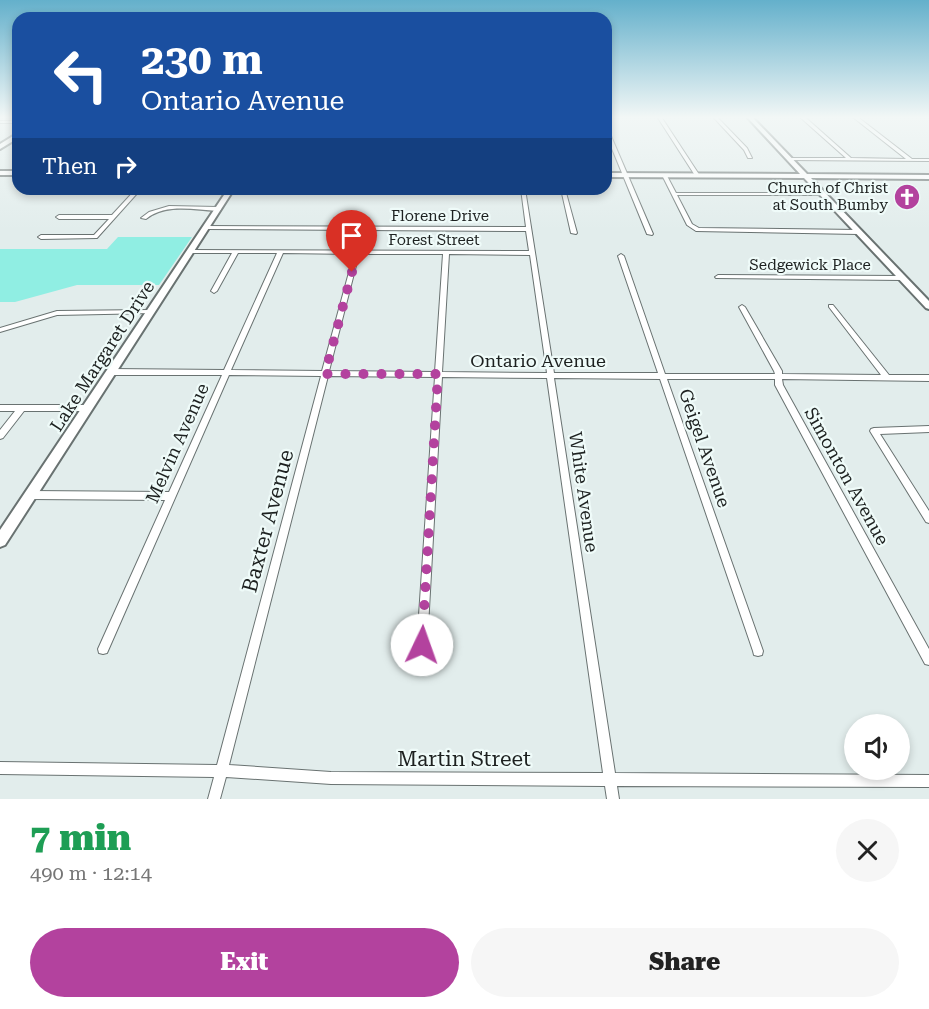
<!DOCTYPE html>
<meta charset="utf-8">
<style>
body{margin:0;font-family:"Roboto Serif",serif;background:#f6f6f6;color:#222;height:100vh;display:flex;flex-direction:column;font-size:22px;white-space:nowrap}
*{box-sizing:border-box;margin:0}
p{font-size:20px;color:#767676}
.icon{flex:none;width:33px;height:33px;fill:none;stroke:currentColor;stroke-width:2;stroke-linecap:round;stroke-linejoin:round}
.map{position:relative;height:799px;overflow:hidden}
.details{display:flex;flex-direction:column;background:#fff;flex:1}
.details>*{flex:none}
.top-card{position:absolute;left:12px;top:12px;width:600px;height:183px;border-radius:18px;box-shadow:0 3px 9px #0003;background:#1a4fa0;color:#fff;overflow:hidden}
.controls{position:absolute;left:844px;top:714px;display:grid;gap:12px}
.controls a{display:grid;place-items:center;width:66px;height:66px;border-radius:50%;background:#fff;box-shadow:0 3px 9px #0003;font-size:30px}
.pin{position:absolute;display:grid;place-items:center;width:51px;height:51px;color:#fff;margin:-62px -26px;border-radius:50% 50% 50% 0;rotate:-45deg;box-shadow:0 0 6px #0007}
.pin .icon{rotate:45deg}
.me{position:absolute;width:66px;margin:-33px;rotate:3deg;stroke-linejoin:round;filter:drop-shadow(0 0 4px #0008)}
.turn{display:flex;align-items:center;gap:21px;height:126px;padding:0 30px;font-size:27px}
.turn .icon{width:78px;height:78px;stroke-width:2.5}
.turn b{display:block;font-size:42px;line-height:51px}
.then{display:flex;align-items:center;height:57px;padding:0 30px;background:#0003;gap:12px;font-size:22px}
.round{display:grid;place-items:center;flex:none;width:63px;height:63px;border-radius:32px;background:#f6f6f6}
.summary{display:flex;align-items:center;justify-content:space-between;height:102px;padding:0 30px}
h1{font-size:36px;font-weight:800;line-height:45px;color:#1e9e55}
.button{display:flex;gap:12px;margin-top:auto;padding:12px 30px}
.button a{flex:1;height:69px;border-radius:36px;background:#b3429e;color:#fff;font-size:24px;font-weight:800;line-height:69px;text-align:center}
.button a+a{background:#f6f6f6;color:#222}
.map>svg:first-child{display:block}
.green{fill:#90eee3}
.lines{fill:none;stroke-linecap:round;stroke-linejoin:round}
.street-casing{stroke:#697271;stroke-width:2}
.secondary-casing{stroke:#697271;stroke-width:4}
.street{fill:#fff;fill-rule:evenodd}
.secondary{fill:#fff;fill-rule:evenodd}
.route{stroke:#b3429e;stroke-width:10;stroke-dasharray:0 18}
.labels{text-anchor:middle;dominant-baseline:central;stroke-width:4.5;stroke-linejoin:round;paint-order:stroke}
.far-poi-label{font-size:15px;fill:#1d2120;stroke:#effbf9;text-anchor:end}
.far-street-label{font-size:15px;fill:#1d2120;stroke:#effbf9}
.street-label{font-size:18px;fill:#1d2120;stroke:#effbf9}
.near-street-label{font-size:21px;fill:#1d2120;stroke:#effbf9}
</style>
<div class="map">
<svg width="929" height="799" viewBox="0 0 929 799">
<rect width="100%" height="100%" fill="#e2edec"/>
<!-- green -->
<path class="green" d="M118,237H192L159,285H77L15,302H0V249H107Z"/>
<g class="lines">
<!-- street casing -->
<g class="street-casing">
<path id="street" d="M658,118H662L700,176V177H696Z
M714,118H718L747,148L752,158H748L744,150Z
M801,118H806L851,158L906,159L854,118H859L912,159H929V161L787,160V159L789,158H846Z
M0,121H18V123H0Z
M606,128L608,129L653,234L652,235L647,234L606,134Z
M662,174H666L676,193H823L825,194L823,195H677L692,224L699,228L858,230L861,232L858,234L696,231L687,225L662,175Z
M136,189H141L97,238L41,239L38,237L41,235H94L109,219H59L56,217L59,215H112Z
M443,189H448L453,192H487L489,193L487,194H452Z
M521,189H525L554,373H658L618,256L621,254L624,256L665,374H775L774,371L739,307L742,305L745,307L782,371V374L881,375L829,307V305H833L889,375H929V381L782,379L783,385L929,649V665L925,664L775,385V379H667L763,651L762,655L758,656L754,655L753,651L660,379L554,378L615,773L929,775V787L617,786L619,799H607L605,786L331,784L226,777L220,799H208L214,777L0,774V762L217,765L321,376L229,375L107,653L103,654L99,653L98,649L165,500L30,499L27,498L26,495L27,492L30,491L169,492L222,375H111L107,372L111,369L224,370L277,253H238L217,291L214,293L211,291L232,253H191L188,251L189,250L529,251L526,231L206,229L204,228V226L526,227ZM283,253L354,254L322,371L231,370ZM359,254H443L435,372L329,371ZM449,254L530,255L547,373L442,372ZM328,376L435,377L417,645L418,649L422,650L426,649L427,645L442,377L547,378L603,773L331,772L229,765Z
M561,189H565L577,233L576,234L571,233Z
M169,206L218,207L221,209L218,211C194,210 166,203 146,219L141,218L149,212Z
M718,275L902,276L905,278L902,280L716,278L715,277Z
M150,310L153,312L152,313L57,315L0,332V328L57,311Z
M0,405H87L90,406L91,408L90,410L87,411H24L3,438L0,439V430L15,411H0Z
M929,426V432L880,434L929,511V523L926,522L870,431L871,429L874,428Z"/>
</g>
<!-- secondary casing -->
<g class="secondary-casing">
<path id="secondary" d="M748,118H753L807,174L929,175V179L811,178L929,301V309L926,308L804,178L606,177V173L800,174Z
M18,133V138L0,149V144Z
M0,171H18V175H0Z
M228,189H234L5,545L0,547V530Z"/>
</g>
<!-- street -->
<use href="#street" class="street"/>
<!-- secondary -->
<use href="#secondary" class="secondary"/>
</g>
<!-- sky -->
<linearGradient id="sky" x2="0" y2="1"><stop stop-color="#64b0cb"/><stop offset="0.51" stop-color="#f2f7f6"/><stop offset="1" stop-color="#f2f7f6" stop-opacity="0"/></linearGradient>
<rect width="929" height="230" fill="url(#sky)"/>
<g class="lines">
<!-- route -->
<path class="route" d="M352,272L325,374H438L422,645"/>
</g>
<!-- icons -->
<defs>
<g id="church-disc" transform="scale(1.35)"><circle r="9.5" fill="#b3429e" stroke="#effbf9"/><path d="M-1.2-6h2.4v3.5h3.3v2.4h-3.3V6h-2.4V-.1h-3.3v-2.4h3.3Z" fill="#fff"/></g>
</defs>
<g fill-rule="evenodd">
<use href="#church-disc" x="907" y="197"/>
</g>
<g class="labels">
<!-- far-poi labels -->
<g class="far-poi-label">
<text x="888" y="188">Church of Christ<tspan x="888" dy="17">at South Bumby</tspan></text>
</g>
<!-- far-street labels -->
<g class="far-street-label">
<text x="440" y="216">Florene Drive</text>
<text x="434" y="240">Forest Street</text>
<text x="810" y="265">Sedgewick Place</text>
</g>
<!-- street labels -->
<g class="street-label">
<text transform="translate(102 356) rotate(-57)">Lake Margaret Drive</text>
<text x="538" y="360">Ontario Avenue</text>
<text transform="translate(177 443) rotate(-66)">Melvin Avenue</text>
<text transform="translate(705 448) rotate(71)">Geigel Avenue</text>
<text transform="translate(847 476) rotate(61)">Simonton Avenue</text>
<text transform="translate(584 492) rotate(82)">White Avenue</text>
</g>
<!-- near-street labels -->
<g class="near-street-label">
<text transform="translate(268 521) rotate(-75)">Baxter Avenue</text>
<text x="464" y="759">Martin Street</text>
</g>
</g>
</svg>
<div class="controls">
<a><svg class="icon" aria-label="sound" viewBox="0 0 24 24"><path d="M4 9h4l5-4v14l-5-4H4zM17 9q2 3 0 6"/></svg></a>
</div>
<div class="pin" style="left:352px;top:272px;background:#d93025"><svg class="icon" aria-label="arrive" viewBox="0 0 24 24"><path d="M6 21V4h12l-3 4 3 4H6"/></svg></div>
<svg class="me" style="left:422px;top:645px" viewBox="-20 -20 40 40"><circle r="19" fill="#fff"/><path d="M0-13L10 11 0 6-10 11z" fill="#b3429e"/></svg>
<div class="top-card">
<div class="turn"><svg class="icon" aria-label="left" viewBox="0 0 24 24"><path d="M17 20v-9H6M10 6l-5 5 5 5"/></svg><div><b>230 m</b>Ontario Avenue</div></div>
<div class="then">Then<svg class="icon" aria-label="right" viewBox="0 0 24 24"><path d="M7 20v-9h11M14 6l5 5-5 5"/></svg></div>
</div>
</div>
<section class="details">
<div class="summary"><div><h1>7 min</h1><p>490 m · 12:14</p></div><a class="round"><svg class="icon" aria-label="close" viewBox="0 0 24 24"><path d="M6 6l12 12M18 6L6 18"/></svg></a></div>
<div class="button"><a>Exit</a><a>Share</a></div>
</section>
